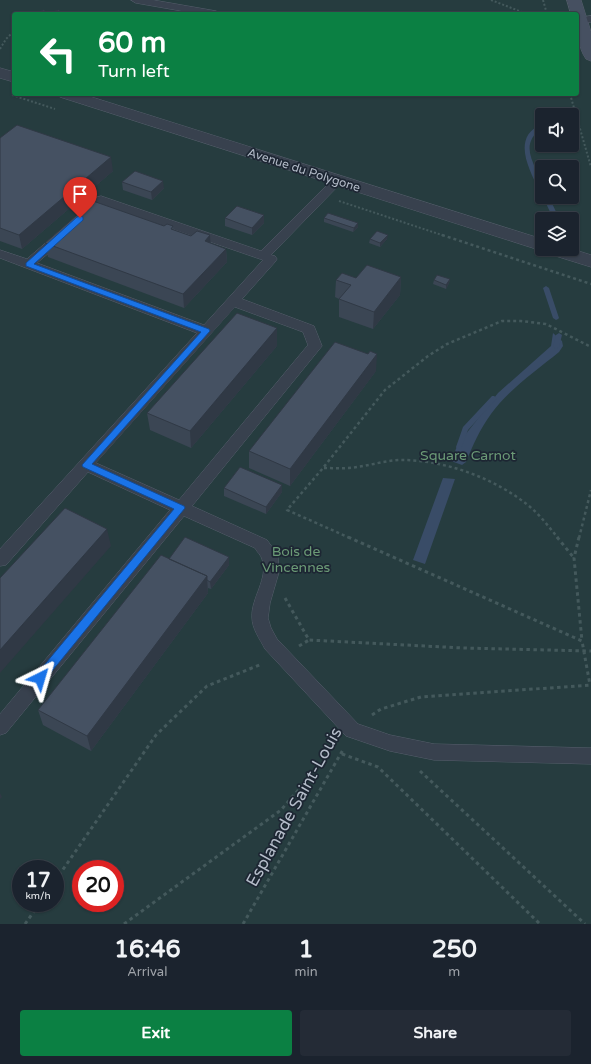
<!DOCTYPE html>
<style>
body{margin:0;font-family:"Varela Round",sans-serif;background:#242b36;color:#f1f3f6;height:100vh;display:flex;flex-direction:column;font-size:15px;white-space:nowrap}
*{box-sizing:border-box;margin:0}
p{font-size:13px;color:#a0a4aa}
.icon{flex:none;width:22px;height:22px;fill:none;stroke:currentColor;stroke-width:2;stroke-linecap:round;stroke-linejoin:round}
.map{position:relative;height:924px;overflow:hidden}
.side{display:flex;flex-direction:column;background:#1b232e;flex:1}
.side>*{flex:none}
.hud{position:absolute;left:12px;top:12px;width:567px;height:84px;border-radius:4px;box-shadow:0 1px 3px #0004,0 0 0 1px #39404a;background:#0b8043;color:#fff;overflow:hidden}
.buttons{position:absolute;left:535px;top:108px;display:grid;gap:8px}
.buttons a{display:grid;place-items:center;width:44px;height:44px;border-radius:4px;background:#1b232e;box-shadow:0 1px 3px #0004,0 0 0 1px #39404a;font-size:20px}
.speed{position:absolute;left:12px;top:860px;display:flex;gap:8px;font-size:20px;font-weight:700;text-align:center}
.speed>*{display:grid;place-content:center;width:52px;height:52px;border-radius:50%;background:#1b232e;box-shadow:0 1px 3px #0004,0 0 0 1px #39404a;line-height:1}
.speed small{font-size:10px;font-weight:400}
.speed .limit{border:6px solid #d22;background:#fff;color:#111}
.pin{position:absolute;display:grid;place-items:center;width:34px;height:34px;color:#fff;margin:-41px -17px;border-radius:50% 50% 50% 0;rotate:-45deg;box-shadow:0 0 4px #0007}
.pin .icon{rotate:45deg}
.me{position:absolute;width:44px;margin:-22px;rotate:40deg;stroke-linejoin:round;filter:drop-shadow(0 0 3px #0008)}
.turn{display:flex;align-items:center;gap:14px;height:84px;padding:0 20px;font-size:18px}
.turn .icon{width:52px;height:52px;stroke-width:2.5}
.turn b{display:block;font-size:28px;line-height:34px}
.eta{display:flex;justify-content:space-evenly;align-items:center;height:68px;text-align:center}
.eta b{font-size:24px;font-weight:700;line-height:28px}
.button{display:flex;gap:8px;margin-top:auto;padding:8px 20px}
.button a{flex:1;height:46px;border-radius:4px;background:#0b8043;color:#fff;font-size:16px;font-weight:700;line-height:46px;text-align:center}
.button a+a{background:#242b36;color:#f1f3f6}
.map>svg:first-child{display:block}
.green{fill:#263c3f;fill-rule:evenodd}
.water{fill:#394c67}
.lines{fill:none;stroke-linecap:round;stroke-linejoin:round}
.stream{fill:#394c67;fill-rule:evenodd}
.lane-casing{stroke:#565f6c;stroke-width:1}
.street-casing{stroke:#565f6c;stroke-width:1}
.secondary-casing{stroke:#565f6c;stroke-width:1}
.path-far2{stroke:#44595c;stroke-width:2;stroke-dasharray:2 2;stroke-linecap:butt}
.path-far1{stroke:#44595c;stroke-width:2.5;stroke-dasharray:3 3;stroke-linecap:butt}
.path{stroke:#44595c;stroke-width:3;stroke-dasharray:3.5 3.5;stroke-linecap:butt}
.lane{fill:#38414e;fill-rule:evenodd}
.street{fill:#38414e;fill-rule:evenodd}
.secondary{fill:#465061;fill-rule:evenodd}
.wall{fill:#3b4654}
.shaded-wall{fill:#303945}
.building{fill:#455162;stroke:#303945}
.route{fill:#1a73e8;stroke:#114b97}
.labels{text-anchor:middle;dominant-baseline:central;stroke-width:3.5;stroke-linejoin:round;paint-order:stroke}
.far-street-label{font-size:12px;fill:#b4bcc9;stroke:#1d2633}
.park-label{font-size:14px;fill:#6b9a76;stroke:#1d2633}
.near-street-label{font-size:17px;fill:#b4bcc9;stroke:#1d2633}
</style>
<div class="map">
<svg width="591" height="924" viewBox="0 0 591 924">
<rect width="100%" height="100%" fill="#242f3e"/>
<!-- green -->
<path class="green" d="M0,0H591V924H0ZM14,14H577V94H14ZM542,115H572V145H542ZM542,167H572V197H542ZM542,219H572V249H542ZM21,869H55V903H21ZM81,869H115V903H81Z"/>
<!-- water -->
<path class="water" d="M553,333L562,341L563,346L559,352C537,370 508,390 491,414C480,429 473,445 466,462L462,465L451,461L458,444L498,393L551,346Z
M443,478L455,479L425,564L413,560Z"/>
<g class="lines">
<!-- stream -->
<path class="stream" d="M542,124V128C514,148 542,169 542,192L539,190C529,169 511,137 542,124Z
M543,197H549L558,216L557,217L555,218L552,216Z
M546,286L549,288L559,318L558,319L556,320L553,318L543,288Z
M559,333L562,335L559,347L556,349L553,347L556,335Z
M492,396H494L497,398L468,430L461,449H457L456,447L463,427Z"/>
<!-- lane casing -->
<g class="lane-casing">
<path id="lane" d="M131,0H153L216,11L221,14H199L136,3Z
M591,16V22L577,24V18Z
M337,177L341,179L343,181L341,183L271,255L275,256L277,259L275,262L242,299L314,326L322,346L192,506L267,540L275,551L278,557L279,572L270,603L268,618L271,628L277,639L358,724L390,735L434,744L591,748V764L434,760L390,751L352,738L346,736L265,649C260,639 252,629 252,617C251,598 269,578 262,559C261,555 257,552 255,548L184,516L6,733L0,735V714L170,510L88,472L6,565L0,566V549L197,333L0,258V250L27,259L57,233H65L67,236L65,239L37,263L204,325L263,260L103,205L87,219H79L77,216L79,213L97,197L101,196L261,251L333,179ZM235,307L303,332L308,345L179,500L96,463Z"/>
</g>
<!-- street casing -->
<g class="street-casing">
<path id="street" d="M0,68L14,72V82L0,78Z
M58,94H82L542,239V249H572L591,255V267L546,253L544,250L536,249L60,97Z"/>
</g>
<!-- secondary casing -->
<g class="secondary-casing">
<path id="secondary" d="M567,0H581L591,32V61L586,59C577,46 577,29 577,14H571Z"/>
</g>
<!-- path-far2 -->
<path class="path-far2" d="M491,0L527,14
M543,0L547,14
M0,49L6,39L14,31
M570,94L591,167
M12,95L55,109
M339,201L445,236"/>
<!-- path-far1 -->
<path class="path-far1" d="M442,235L591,284
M324,468C335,468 346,469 357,467C372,465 387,460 402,460C446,460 496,479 529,506C540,515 549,527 558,538
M350,538L287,510L323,468L385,390L428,356L447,344L502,321H521L546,324L591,347
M579,538L591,490"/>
<!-- path -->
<path class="path" d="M348,537L582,641L590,685
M557,537L574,558
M579,537L574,558L582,641
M285,598L309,640L463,648L591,651
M299,646L309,640
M372,715L381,709L421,697L591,685
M342,754L378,767L540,924
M420,771L585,924
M55,881L156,735L207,686L262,664
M25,924L40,903
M124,924L281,810L313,773
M243,924L344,748"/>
<!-- lane -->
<use href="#lane" class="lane"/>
<!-- street -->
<use href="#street" class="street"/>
<!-- secondary -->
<use href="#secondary" class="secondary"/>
</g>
<!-- wall -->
<path class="wall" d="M0,138L113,171L22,249L0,241Z
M122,182L164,188L152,200L123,190Z
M225,218L264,223L252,235L225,226Z
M324,218L358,227L353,232L324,222Z
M164,226H173L174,230L226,249L227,262L184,308L48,257L45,243Z
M370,239H387L380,247L369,243Z
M401,277L400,295L373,329L339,317V299L335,297L336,280L356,278Z
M450,279L449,283L446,289L433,284L434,280Z
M277,346L191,448L150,430L147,413Z
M376,371L290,486L249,468V451Z
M282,485V492L266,514L224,496V488Z
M169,559L229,565L211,589L208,588V593L91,751L43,725L38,710Z"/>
<!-- shaded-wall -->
<path class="shaded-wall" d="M111,157L113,171L22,249L19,235Z
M163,181L164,188L152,200L151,192Z
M264,215V223L252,235V228Z
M358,223V227L353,232L354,228Z
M210,235L211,249L205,241Z
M388,235L387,239L380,247V243Z
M226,249L227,262L184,308L183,294Z
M401,277L400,295L373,329L374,312Z
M450,279L449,283L446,289V285Z
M277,328V346L191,448L190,431Z
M377,354L376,371L290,486V469Z
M282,485V492L266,514V507Z
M107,529L111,546L0,673V650Z
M229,557V565L211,589L210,582Z
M207,576L208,593L91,751L87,736Z
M0,793L2,797L0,799Z"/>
<!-- building -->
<path class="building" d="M44,10L47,13L59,10L63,14H33Z
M17,125L111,157L19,235L0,228V138Z
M135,171L163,181L151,192L122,182Z
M93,201L164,226L167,224L173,226L171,229L191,236L197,231L210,235L205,241L226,249L183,294L45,243Z
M237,206L264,215L252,228L225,218Z
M328,213L358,223L354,228L324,218Z
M377,231L388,235L380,243L370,239Z
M367,265L401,277L374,312L339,299L351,285L336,280L342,273L356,278Z
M437,275L450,279L446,285L434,280Z
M237,313L277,328L190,431L147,413Z
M335,342L368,354L370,351L377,354L290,469L249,451Z
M240,467L282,485L266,507L224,488Z
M65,508L107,529L0,650V578Z
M185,537L229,557L210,582L207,580V576L169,559Z
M161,555L207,576L87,736L38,710Z"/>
<!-- route -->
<path class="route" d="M80,216L83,217V220L34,264L209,329L210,331L92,464L184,506L185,508L44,681L40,683L36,681L35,678L36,675L174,509L83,467L82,465L201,332L26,266V263L77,217Z"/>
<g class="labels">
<!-- far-street labels -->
<g class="far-street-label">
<text transform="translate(304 170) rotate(18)">Avenue du Polygone</text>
</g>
<!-- park labels -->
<g class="park-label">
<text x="468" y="455">Square Carnot</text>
<text x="296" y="551">Bois de<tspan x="296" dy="16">Vincennes</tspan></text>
</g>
<!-- near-street labels -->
<g class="near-street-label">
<text transform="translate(294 807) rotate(-61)">Esplanade Saint-Louis</text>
</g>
</g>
</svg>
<div class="buttons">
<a><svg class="icon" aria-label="sound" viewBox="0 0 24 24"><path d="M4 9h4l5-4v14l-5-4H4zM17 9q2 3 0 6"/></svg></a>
<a><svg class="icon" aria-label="search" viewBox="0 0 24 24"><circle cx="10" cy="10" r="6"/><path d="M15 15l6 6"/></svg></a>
<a><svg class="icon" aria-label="layers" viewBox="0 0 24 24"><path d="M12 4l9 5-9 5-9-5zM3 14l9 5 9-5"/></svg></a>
</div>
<div class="speed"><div>17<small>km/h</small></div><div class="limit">20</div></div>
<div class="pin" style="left:80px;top:218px;background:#d93025"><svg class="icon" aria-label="arrive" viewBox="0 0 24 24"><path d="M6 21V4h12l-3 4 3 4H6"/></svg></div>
<svg class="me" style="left:40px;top:678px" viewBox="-20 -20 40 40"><path d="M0-17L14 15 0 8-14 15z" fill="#1a73e8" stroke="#fff" stroke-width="4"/></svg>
<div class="hud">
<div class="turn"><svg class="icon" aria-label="left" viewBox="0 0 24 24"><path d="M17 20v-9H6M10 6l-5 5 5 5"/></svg><div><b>60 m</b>Turn left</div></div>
</div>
</div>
<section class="side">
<div class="eta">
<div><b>16:46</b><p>Arrival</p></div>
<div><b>1</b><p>min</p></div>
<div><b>250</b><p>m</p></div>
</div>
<div class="button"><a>Exit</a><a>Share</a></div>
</section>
